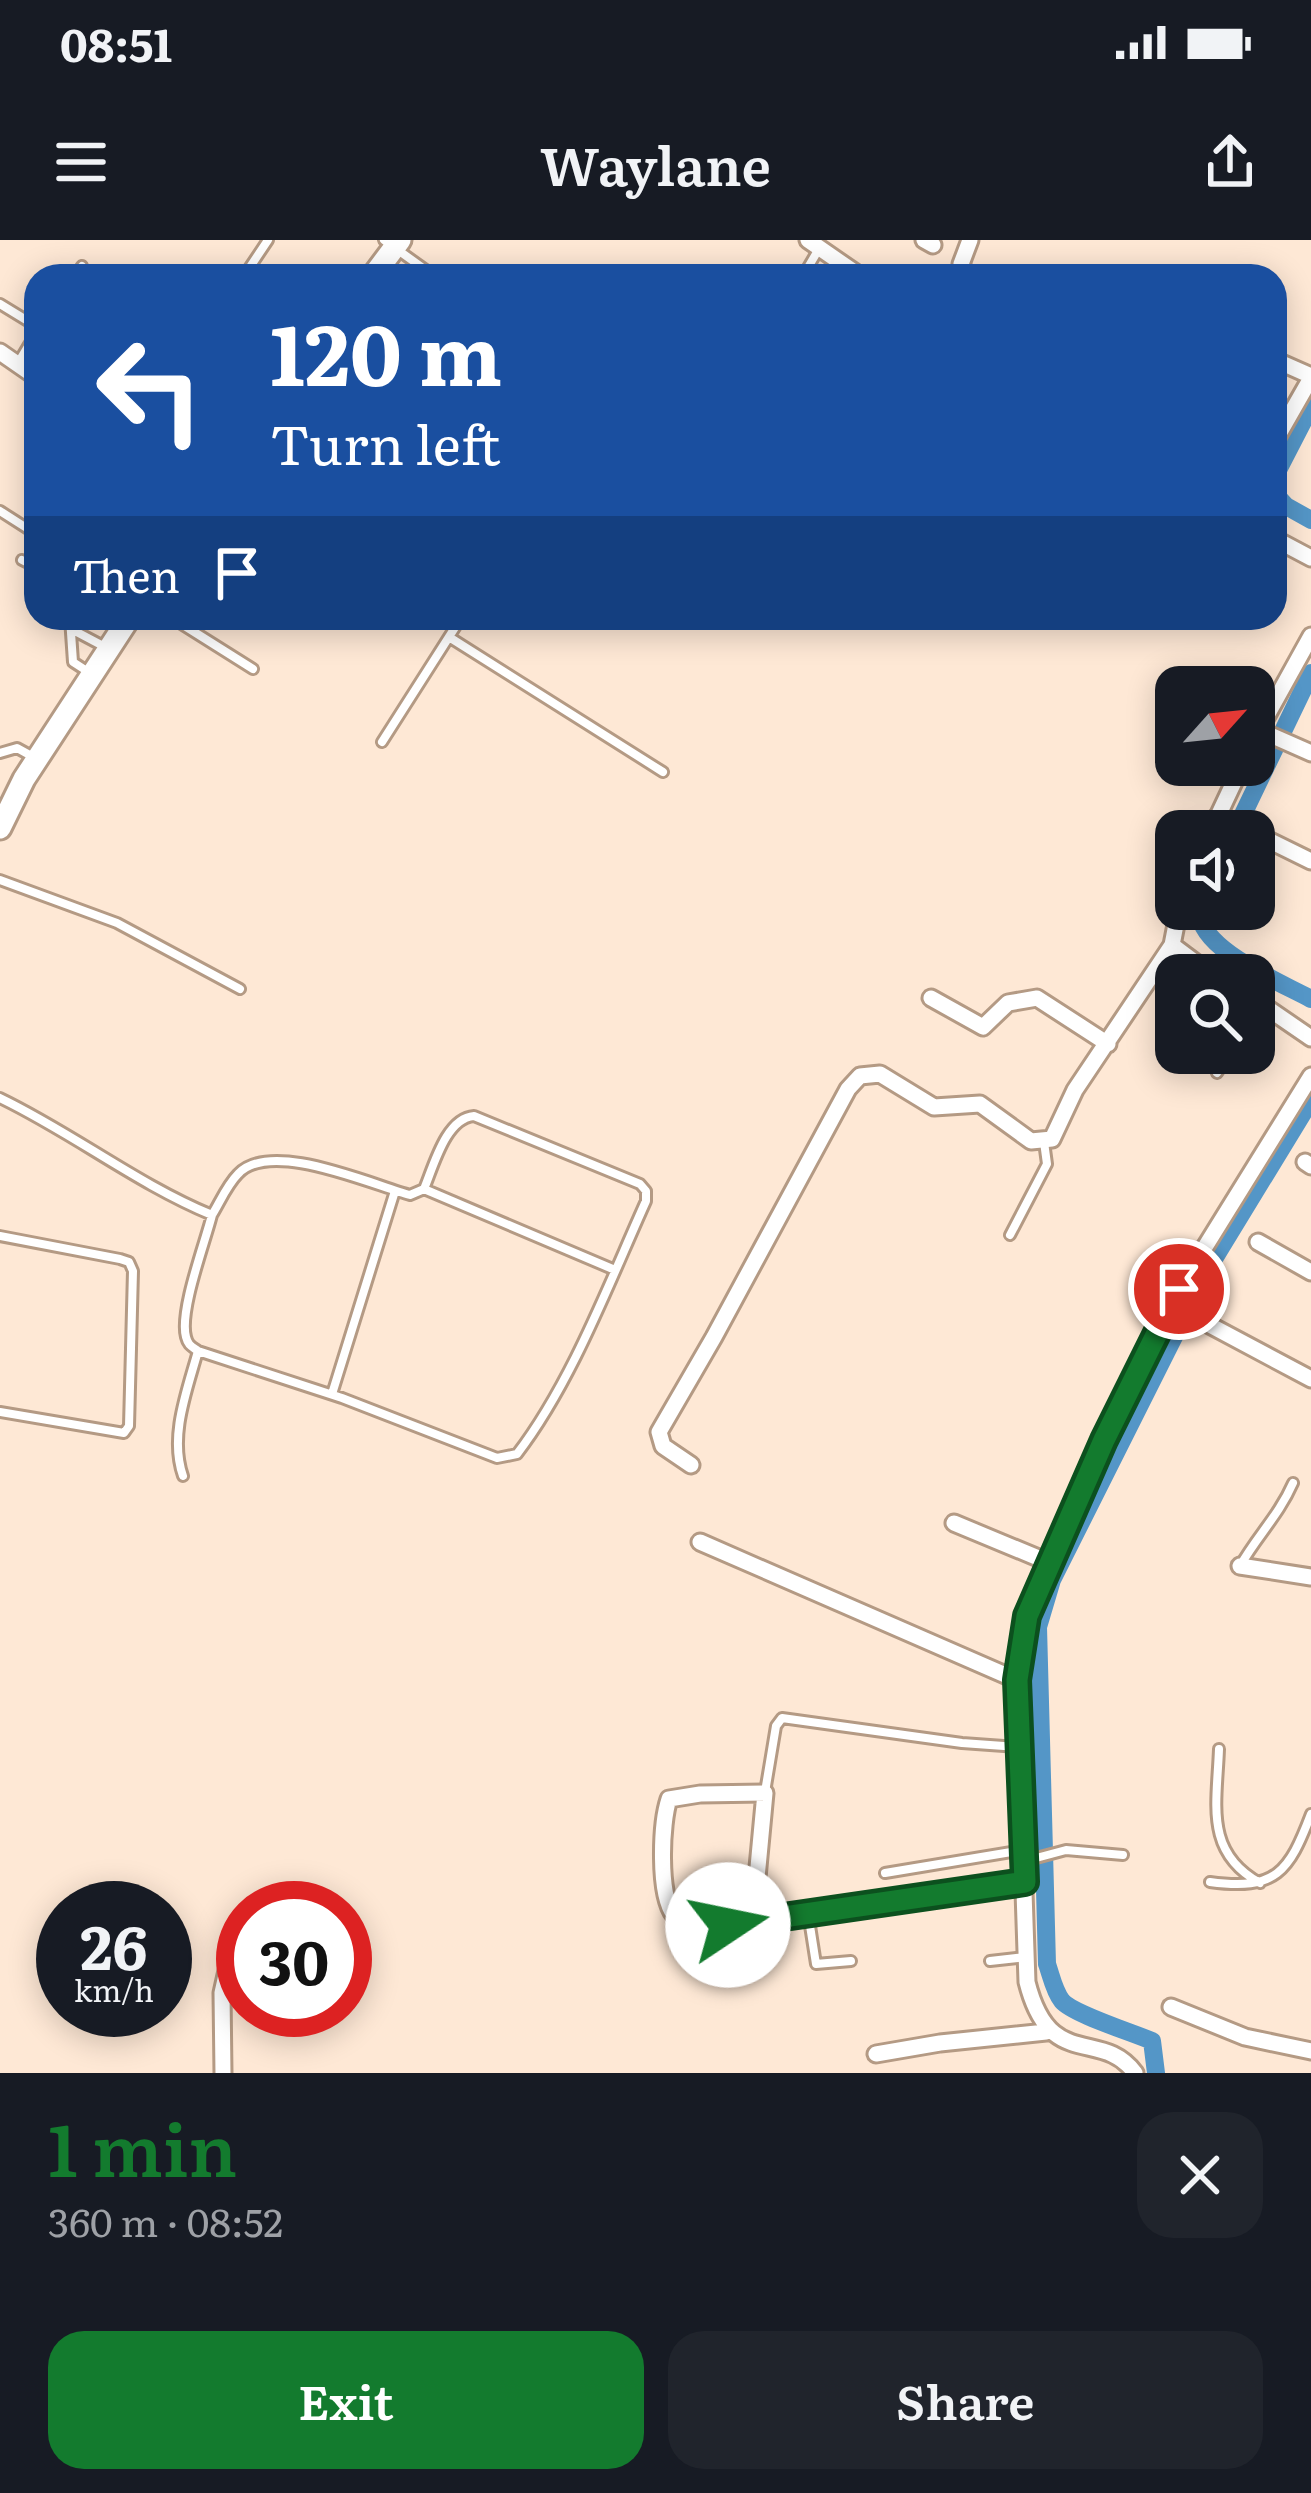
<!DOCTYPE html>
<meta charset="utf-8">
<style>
body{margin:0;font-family:Literata,serif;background:#20242c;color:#f1f3f6;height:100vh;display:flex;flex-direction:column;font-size:45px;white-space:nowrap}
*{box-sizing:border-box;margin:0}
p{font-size:39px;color:#9ea1a6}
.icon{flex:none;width:66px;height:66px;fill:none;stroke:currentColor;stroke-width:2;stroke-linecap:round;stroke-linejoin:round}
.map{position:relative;height:1833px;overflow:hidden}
.side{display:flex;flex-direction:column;background:#171b24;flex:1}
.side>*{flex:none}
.hud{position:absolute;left:24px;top:24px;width:1263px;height:366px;border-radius:36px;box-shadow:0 6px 30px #0003;background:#1a4fa0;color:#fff;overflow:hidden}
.needle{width:78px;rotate:63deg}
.tools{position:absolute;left:1155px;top:426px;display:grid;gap:24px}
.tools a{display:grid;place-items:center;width:120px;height:120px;border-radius:24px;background:#171b24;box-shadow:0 6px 30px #0003;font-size:60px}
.speed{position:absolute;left:36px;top:1641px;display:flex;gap:24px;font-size:60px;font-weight:700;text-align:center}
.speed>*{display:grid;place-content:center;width:156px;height:156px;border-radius:50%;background:#171b24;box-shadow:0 6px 30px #0003;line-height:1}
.speed small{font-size:30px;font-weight:400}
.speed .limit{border:18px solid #d22;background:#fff;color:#111}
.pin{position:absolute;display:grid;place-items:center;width:102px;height:102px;color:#fff;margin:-51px;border:6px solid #fff;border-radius:50%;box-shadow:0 3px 12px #0007}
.me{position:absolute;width:132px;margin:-66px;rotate:79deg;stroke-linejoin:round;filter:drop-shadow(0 0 9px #0008)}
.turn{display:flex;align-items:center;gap:42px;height:252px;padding:0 48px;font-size:54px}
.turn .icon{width:156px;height:156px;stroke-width:2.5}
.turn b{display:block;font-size:84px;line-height:102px}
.then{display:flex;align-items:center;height:114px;padding:0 48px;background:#0003;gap:24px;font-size:45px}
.round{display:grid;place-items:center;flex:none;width:126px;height:126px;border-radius:36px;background:#20242c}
.summary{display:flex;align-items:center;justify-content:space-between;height:204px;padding:0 48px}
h1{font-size:72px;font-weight:600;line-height:90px;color:#137b2e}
.action{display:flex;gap:24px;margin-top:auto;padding:24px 48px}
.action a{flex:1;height:138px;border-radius:36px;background:#137b2e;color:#fff;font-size:48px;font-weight:600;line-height:138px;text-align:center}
.action a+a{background:#20242c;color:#f1f3f6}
.status{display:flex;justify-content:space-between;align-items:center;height:84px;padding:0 60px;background:#171b24;direction:ltr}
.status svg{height:33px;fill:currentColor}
header{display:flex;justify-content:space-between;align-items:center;height:156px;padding:0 48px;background:#171b24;font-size:54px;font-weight:600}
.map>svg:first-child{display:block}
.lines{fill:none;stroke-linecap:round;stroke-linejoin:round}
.canal{stroke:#5496c7;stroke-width:18}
.lane-casing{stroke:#b49a84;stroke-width:14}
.street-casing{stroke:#b49a84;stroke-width:21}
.secondary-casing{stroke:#b49a84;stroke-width:27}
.lane{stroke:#fff;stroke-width:8}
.street{stroke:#fff;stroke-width:15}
.secondary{stroke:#fff;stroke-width:21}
.route-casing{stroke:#0c501e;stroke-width:30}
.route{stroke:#137b2e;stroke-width:21}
</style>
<div class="status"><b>08:51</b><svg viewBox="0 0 49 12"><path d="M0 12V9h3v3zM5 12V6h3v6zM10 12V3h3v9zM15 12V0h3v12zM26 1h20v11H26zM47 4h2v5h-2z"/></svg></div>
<header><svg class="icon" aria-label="menu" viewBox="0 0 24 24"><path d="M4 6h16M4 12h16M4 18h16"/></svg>Waylane<svg class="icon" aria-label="share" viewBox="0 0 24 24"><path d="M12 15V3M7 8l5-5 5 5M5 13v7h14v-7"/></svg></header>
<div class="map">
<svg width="1311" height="1833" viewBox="0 0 1311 1833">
<rect width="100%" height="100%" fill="#fee8d5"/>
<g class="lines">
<!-- canal -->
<path class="canal" d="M1275,236L1311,166
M1275,254L1286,266L1311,280
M1235,591L1311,433
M1200,669C1195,708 1280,742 1311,759
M1156,1833L1152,1801C1131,1792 1073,1774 1062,1761C1054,1751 1051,1735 1047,1724L1038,1387L1052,1340L1209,1027L1311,860"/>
<!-- lane casing -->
<g class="lane-casing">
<path id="lane" d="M384,0L434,36
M75,36L82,26
M244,36L268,0
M803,36L820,7
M0,64L36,86
M18,123L36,93
M0,271L36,294
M22,320L36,327
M70,378L73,422L90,433
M172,378L253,429
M71,389L107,408
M449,397L663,532
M382,502L461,378
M0,513L17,508L37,519
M0,640L117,683L240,749
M1217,833L1230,813
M0,858C73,893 137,944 212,975C220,962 227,945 238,934C270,899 370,944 410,955L424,949C434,925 446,878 474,876L640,944L646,951V961C609,1043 572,1142 517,1214L497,1218L342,1158L198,1111C191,1106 188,1105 186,1097C179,1071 205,1003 212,975
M424,949L615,1030
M1010,995L1047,924L1044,902
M0,996L120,1019L129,1022L133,1031L129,1186L124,1193L0,1172
M332,1154L395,951
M183,1236C169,1196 187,1151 198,1111
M1240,1326C1257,1296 1279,1275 1293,1243
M1219,1509C1217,1564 1204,1612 1260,1643
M765,1552L776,1486L782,1478L962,1503L1018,1507
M1025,1621L1066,1610L1123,1615
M885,1633L1023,1610
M1210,1642C1276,1651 1289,1632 1311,1574
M808,1673L816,1724L851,1721
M990,1721L1026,1717"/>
</g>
<!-- street casing -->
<g class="street-casing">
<path id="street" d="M808,0L860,36
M924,0L933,5
M967,36L961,24L970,0
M0,112L36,137
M1275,120L1311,136
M1275,201L1311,138
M1275,299L1311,318
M1259,490L1311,513
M1254,499L1311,396
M1217,576L1250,591
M1211,591L1242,525
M1254,593L1311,621
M1179,669L1172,705L1212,735
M931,758L983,787L1008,763L1037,758L1108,804
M1254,759L1311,798
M1305,922L1311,926
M1258,1002L1311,1032
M1204,1082L1311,1139
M691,1225L663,1206L659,1192L714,1097L848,849L860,836L880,834L934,867L980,864L1031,901L1052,899L1075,850L1172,705
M954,1283L1048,1322
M700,1302L1017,1440
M1240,1326L1311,1337
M753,1680L765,1553L700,1554L669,1559C661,1583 658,1654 674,1675C680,1684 690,1686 699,1689L1025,1643
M1171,1767L1245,1797L1311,1811
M876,1814L940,1803L1046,1792
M223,1833L222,1753L230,1717
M1135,1833C1101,1787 1050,1833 1027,1742L1017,1440L1027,1376L1104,1200L1179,1049L1311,836"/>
</g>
<!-- secondary casing -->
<g class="secondary-casing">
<path id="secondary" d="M373,36L400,0
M0,588L24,539L129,378"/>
</g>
<!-- lane -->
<use href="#lane" class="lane"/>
<!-- street -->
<use href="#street" class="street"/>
<!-- secondary -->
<use href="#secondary" class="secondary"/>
</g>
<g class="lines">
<!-- route casing -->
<g class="route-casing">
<path id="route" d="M728,1685L1025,1642L1017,1440L1027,1376L1104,1200L1179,1049"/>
</g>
<!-- route -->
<use href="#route" class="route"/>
</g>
</svg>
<div class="tools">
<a><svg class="needle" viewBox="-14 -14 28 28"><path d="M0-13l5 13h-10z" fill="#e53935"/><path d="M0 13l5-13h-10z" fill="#9ea1a6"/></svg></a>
<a><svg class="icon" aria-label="sound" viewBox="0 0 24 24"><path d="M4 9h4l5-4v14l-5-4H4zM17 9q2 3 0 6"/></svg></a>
<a><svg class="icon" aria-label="search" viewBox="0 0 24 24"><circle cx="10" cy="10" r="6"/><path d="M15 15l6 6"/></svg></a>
</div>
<div class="speed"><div>26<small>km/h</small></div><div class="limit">30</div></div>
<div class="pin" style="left:1179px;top:1049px;background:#d93025"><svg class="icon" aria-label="arrive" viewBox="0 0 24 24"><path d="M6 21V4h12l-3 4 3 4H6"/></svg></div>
<svg class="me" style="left:728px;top:1685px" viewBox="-20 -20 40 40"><circle r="19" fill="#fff"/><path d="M0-13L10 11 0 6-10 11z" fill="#137b2e"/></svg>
<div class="hud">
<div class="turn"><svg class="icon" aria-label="left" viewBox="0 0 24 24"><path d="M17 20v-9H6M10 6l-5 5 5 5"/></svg><div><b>120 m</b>Turn left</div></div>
<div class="then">Then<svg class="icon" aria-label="arrive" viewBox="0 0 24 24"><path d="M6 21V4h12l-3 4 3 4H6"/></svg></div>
</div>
</div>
<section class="side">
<div class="summary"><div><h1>1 min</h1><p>360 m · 08:52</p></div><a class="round"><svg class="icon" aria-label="close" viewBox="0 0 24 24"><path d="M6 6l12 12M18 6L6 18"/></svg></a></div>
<div class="action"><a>Exit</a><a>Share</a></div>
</section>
